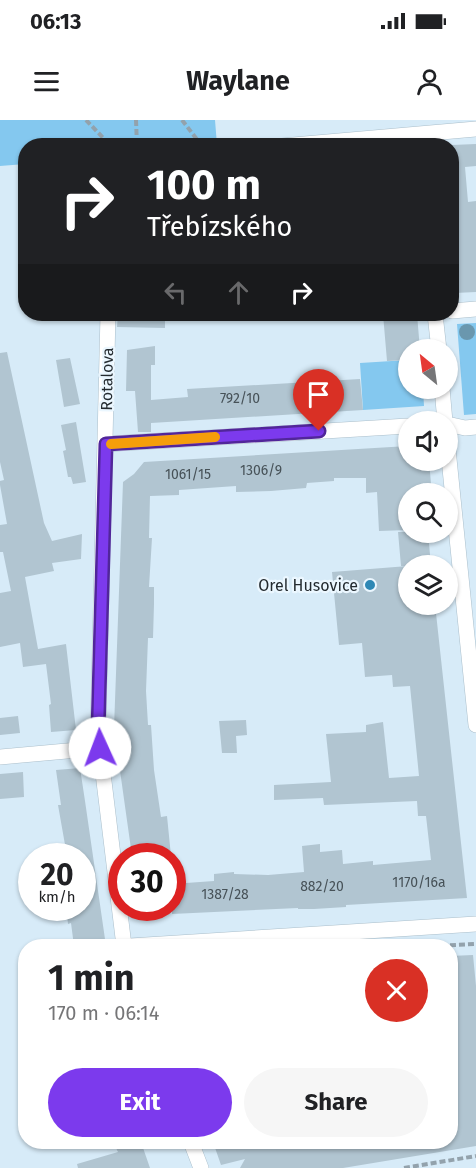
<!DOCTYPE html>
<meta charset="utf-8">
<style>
body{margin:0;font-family:"Fira Sans",sans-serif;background:#f6f6f6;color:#202124;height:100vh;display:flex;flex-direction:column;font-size:22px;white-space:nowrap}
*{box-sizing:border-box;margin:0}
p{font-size:20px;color:#757577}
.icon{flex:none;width:33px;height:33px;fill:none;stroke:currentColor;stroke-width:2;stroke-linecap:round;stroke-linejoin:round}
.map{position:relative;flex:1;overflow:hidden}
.drawer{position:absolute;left:18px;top:819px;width:440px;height:210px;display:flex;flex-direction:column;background:#fff;border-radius:24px;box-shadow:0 2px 4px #0004}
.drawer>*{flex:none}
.guide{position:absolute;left:18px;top:18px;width:441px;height:183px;border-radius:24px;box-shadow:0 2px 4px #0004;background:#202124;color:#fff;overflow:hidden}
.needle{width:39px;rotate:331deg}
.buttons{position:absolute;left:398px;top:219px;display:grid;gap:12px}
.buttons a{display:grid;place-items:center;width:60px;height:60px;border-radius:50%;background:#fff;box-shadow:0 2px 4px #0004;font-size:30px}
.speed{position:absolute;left:18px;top:723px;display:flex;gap:12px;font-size:30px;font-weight:700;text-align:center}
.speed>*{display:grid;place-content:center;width:78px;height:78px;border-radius:50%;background:#fff;box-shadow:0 2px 4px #0004;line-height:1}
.speed small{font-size:15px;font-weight:400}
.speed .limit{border:9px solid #d22;background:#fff;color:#111}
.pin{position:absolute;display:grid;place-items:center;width:51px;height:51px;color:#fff;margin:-62px -26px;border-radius:50% 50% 50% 0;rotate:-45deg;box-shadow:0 0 6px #0007}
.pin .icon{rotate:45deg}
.me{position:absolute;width:66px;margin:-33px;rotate:358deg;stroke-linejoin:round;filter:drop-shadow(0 0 4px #0008)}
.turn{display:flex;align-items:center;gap:21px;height:126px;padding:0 30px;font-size:27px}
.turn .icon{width:78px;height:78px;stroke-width:2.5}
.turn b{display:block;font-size:42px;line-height:51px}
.lanes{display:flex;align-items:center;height:57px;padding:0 30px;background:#0003;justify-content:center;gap:30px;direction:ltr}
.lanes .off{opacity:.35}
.round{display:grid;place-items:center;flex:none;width:63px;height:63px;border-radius:32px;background:#f6f6f6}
.summary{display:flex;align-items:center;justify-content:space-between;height:102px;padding:0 30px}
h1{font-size:36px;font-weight:700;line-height:45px}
.action{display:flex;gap:12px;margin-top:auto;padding:12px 30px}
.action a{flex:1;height:69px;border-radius:36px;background:#7c3aed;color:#fff;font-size:24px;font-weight:700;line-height:69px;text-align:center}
.action a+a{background:#f6f6f6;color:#202124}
.status{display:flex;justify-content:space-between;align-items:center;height:42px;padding:0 30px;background:#fff;direction:ltr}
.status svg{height:16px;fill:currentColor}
header{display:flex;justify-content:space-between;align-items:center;height:78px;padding:0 30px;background:#fff;font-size:27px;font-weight:700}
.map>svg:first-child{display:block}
.green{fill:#84c8ef}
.building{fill:#b1c5d1}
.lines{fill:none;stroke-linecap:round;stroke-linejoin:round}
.street-casing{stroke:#abbfcb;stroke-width:16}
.path{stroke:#93a2ac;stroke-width:4;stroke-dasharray:6 3;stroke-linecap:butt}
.street{stroke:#fff;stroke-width:15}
.tree{fill:#6a97ae}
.route-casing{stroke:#51269a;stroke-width:15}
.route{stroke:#7c3aed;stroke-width:10}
.slow{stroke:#f59e0b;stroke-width:10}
.poi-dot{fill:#2e88b5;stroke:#ebf7ff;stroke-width:2}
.labels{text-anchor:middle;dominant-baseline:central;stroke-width:4.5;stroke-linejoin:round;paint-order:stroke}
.number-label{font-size:14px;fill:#475258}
.street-label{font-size:16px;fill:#242b30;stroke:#ebf7ff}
.poi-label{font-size:16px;fill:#242b30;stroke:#ebf7ff;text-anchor:end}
</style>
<div class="status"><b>06:13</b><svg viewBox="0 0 49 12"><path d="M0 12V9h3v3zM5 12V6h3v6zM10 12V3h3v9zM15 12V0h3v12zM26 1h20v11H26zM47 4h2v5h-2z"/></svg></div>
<header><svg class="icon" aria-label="menu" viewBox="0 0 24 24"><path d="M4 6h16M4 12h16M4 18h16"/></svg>Waylane<svg class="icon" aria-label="person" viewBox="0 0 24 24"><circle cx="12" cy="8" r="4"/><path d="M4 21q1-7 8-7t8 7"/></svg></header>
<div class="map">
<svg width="476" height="1048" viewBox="0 0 476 1048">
<rect width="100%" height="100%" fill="#d7ebf8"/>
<!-- green -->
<path class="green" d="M0,0H215L217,25L26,26L25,44L0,46Z
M476,203V294L464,295L457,204Z
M408,240V268L423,269L424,286L363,290L360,243Z"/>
<!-- building -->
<path class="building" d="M476,24V46L465,47L468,82L476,81V172L455,173L452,131V25Z
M118,194H165V208L117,207Z
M383,194H417L420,230H408V240L387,241Z
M155,226V245H151V280L188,277L187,269L360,259L363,290L151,303V312H138L135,271H126L127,230Z
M7,232L44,403L52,421L82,414L81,439L52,443L54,451L25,457L38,529L66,524L76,610L51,612L49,585L51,584L46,544L23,547L20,523L0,527V473L11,471L3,432H0V405L7,404L0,365V361L4,360L0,342V233Z
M70,238L80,284L64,287L56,240Z
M76,302L86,362L73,364L71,357H68L63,331L66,330L61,305Z
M408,326V340H429L431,364L423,363L424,374H408V410L379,411L377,372L366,373V358H334V361L307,363L306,368L271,371L236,372V366L179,370V375L150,376L149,418H152L149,467H154V484L153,518H148L146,571L148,605H151L154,650L161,697L167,696L171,736H132L114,608L123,362L134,354L144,342Z
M398,412H428L431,446H401Z
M408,446V484H435L467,778L346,785V787L314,789H298V788L172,794V764L214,761V754L234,752V754L268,755L304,752L302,726L320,724V732L342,730L343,744L373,741V745L431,740L426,696H418L417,681L324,685L323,678L274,680V665L331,662L326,614L366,612V605L383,602L389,658L419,656L410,566L393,567L392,555L365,557L362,523L339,525L332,452Z
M18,596L20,613L0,615V598Z
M246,600L247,615L236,616L237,633H222L219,601Z
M80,648L85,681L106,826H74L71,803L68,804L66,788H82V736H67L58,685H61L56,650Z
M23,652L24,677L0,679V654Z
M473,835L476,866V1026L343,1048H240L245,1039L221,1045L213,1022H450V995H453L451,972L453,971L452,956H455L453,938H458L454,895H450V836Z
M113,1022H141L150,1048H78L77,1044L118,1032Z"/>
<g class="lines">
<!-- street casing -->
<g class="street-casing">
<path id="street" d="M282,26L476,9
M452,191L476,189
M108,194L98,612L124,826
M435,194L439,230
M442,268L445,302
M447,304L465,308L476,307
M447,319L476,605
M106,324L408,306
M0,637L100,628
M130,826L476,804
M191,1022L201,1048"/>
</g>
<!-- path -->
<path class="path" d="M86,0L111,26
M136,0L137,26
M182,0L202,26
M432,826L476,824
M404,1048L476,1036"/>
<!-- street -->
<use href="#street" class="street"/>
</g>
<!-- trees -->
<circle class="tree" cx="467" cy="212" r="8"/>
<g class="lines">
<!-- route casing -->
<g class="route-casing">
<path id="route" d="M100,628L98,612L106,324L319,311"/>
</g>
<!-- route -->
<use href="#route" class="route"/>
<!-- slow -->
<path class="slow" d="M111,324L215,317"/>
</g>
<!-- markers -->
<circle class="poi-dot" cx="370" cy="465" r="6"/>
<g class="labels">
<!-- number labels -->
<g class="number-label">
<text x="240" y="278">792/10</text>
<text x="261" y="350">1306/9</text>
<text x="188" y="354">1061/15</text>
<text x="419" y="762">1170/16a</text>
<text x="322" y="766">882/20</text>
<text x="225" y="774">1387/28</text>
</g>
<!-- street labels -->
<g class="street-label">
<text transform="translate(107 259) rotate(-89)">Rotalova</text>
</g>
<!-- poi labels -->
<g class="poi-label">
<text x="358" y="465">Orel Husovice</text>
</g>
</g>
</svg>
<div class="buttons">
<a><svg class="needle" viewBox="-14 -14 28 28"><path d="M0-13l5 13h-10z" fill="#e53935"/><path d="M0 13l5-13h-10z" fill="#757577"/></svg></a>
<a><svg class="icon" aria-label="sound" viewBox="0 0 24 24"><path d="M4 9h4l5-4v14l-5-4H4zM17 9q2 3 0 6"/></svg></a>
<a><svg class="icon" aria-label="search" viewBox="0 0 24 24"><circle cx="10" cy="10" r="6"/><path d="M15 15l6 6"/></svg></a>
<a><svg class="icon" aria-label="layers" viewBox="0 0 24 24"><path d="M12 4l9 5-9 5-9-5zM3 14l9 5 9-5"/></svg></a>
</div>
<div class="speed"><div>20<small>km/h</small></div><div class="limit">30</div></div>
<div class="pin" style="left:319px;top:311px;background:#d93025"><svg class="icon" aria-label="arrive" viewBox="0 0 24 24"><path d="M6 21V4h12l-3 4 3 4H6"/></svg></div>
<svg class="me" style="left:100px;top:628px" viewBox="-20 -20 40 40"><circle r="19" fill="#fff"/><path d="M0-13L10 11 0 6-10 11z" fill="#7c3aed"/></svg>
<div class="guide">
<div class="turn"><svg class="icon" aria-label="right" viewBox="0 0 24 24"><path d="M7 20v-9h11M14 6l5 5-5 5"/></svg><div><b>100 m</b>Třebízského</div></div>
<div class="lanes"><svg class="icon off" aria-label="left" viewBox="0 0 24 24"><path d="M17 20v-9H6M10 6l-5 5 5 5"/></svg><svg class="icon off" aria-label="ahead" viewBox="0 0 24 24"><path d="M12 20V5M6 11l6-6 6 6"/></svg><svg class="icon" aria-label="right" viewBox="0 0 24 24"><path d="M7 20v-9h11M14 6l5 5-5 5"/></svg></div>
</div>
<section class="drawer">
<div class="summary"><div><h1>1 min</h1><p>170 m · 06:14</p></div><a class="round" style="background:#d93025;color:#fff"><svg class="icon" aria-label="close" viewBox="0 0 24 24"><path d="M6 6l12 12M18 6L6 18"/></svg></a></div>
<div class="action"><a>Exit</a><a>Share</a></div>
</section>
</div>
